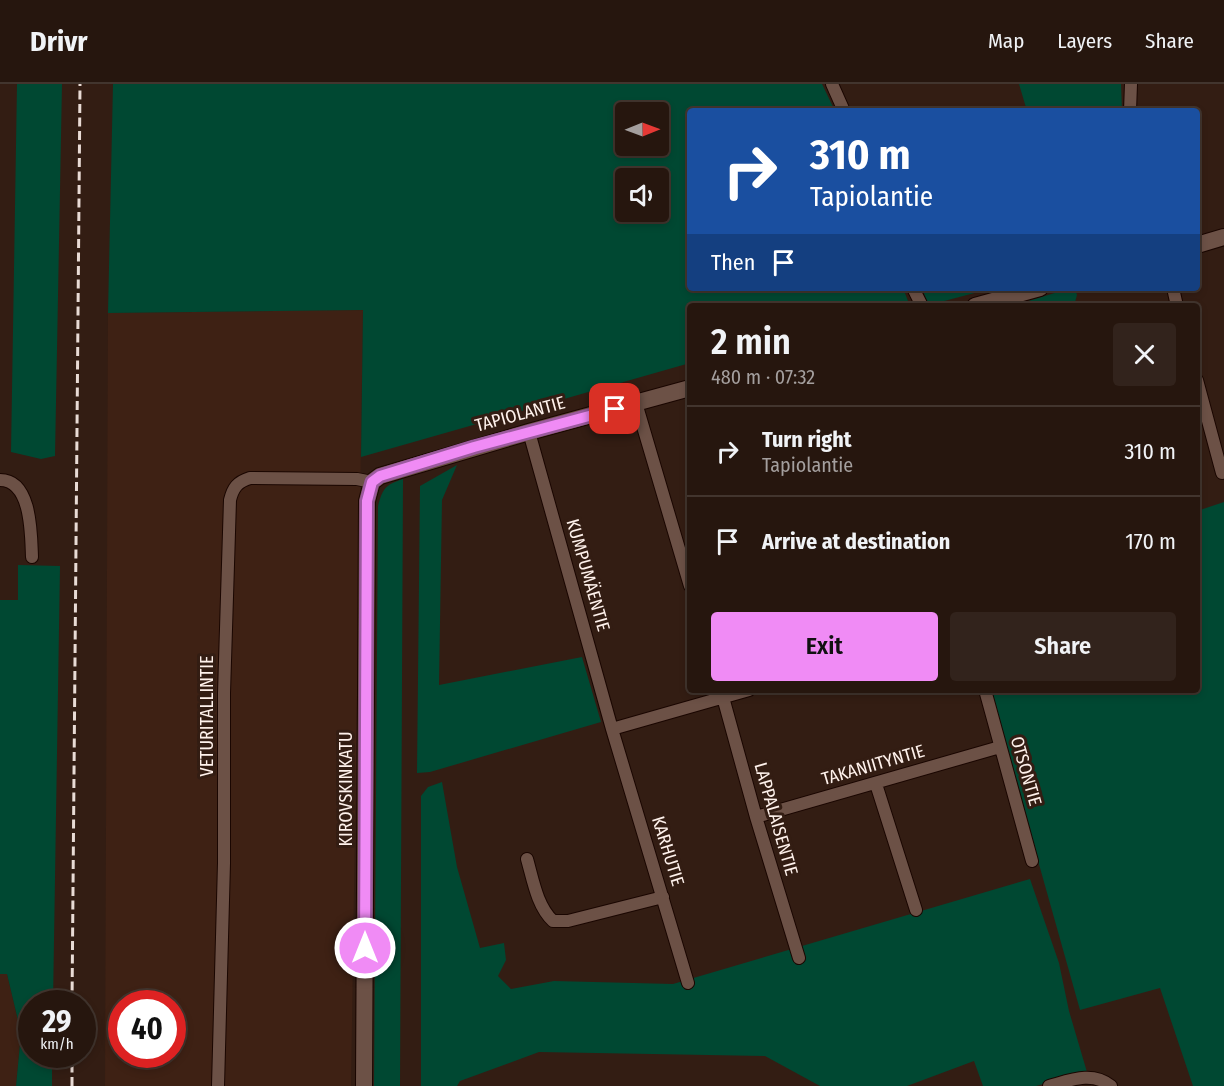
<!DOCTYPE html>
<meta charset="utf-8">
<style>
body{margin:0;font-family:"Fira Sans Condensed",sans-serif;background:#32231c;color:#f1f3f6;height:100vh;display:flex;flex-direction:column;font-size:22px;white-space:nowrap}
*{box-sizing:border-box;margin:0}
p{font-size:20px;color:#a49f9e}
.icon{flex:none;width:33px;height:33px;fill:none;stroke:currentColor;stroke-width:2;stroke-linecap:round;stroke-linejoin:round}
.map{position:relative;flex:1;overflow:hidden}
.panel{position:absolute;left:687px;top:219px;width:513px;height:390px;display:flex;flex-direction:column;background:#26160e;border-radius:6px;box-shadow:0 3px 9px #0003,0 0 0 2px #42352e}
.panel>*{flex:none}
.hud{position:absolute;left:687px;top:24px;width:513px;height:183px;border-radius:6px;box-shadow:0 3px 9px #0003,0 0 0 2px #42352e;background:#1a4fa0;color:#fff;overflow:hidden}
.needle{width:39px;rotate:89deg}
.fabs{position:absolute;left:615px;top:18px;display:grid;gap:12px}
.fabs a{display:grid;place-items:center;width:54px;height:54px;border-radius:6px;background:#26160e;box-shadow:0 3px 9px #0003,0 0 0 2px #42352e;font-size:30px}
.speed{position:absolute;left:18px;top:906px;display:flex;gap:12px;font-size:30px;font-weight:700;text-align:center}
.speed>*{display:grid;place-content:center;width:78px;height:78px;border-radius:50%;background:#26160e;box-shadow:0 3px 9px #0003,0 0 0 2px #42352e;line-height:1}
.speed small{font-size:15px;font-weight:400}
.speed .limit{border:9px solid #d22;background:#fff;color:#111}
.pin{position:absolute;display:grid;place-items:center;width:51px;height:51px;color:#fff;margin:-26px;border-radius:12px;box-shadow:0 3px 9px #0006}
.me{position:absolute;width:66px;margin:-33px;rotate:0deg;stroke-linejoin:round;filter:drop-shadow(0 0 4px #0008)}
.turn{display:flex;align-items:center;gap:21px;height:126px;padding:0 24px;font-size:27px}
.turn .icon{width:78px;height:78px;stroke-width:2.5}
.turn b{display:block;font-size:42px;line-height:51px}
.then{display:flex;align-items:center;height:57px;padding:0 24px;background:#0003;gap:12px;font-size:22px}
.round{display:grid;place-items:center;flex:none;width:63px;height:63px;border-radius:6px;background:#32231c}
.headline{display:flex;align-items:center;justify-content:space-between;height:102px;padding:0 24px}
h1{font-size:36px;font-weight:600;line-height:45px}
.cta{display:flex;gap:12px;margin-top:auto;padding:12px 24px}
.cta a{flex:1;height:69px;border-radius:6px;background:#f08bf5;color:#111;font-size:24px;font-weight:600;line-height:69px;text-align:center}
.cta a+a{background:#32231c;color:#f1f3f6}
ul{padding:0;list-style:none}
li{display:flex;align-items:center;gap:18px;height:90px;padding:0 24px;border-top:2px solid #42352e}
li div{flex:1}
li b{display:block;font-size:22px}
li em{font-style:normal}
header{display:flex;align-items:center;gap:36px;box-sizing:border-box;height:84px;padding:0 30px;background:#26160e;border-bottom:2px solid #42352e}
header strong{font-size:28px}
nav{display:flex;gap:33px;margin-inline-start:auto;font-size:21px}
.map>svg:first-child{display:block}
.built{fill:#3e2114;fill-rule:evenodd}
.green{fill:#004832;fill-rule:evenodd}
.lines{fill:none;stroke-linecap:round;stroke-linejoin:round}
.street-casing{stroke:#1a0601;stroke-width:14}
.secondary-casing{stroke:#1a0601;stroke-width:18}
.street{stroke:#6c5146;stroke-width:12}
.secondary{stroke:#6c5146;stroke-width:16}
.rail{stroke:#e9dbd5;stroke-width:3;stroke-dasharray:9 4.5;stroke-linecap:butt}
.route-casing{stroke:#9c5a9f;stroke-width:15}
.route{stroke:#f08bf5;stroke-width:10}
.labels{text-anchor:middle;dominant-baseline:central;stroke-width:6;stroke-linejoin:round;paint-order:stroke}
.street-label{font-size:18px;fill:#fff2ec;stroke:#331d13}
</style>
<header>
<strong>Drivr</strong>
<nav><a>Map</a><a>Layers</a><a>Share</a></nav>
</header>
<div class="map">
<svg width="1224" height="1002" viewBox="0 0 1224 1002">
<rect width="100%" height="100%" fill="#331d13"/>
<!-- built -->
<path class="built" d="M363,226L351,1002H105L108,229ZM122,920H172V970H122Z
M0,890H7L21,949L16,1002H0Z"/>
<!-- green -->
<path class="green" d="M17,0H62L55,372L41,375L11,368Z
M113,0H822L835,27H690V204H903L908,217L889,222H690V279L361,373L363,226L108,229ZM626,28H658V62H626ZM658,94V128H626V94Z
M1019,0H1121L1122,27H1027Z
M922,204H984L982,207L933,220H928Z
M1071,204L1075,205L1077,211L1074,222H1012Z
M457,381L442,416L439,601L582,573L601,638L430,688L417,689L420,402Z
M403,395L400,1002H374L378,422C383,404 385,401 403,395Z
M1224,418V1002H1193L1160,904L1080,926L990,606H1197V427Z
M18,481L60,482L53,919L32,920V970L52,971V1002H16L21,949L7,890H0V516H18Z
M442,698L457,783L480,864L504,859L506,876L498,892L511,905L554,897L673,900L1030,795L1059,879L1069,927L1087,988L1036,1002H983L974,977L907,1002H820L765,972L539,968L460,997L457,1002H421V712L428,703Z"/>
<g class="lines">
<!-- street casing -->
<g class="street-casing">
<path id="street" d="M832,0L844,27
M1130,27L1131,0
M913,204L922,222
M1173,204L1177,222
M1197,296L1222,389
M636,319L690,502
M529,348L612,645L688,899
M0,396C32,396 31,451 32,473
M721,606L756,733L799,874
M985,606L1032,777
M612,645L749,606
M876,700L916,826
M756,733L1000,663
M527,775C533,796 537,822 553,837H568L663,813
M218,1002L224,779V609L230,416C233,404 237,398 250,394L357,395L372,398
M1049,1002C1071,996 1092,987 1111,1002"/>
</g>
<!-- secondary casing -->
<g class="secondary-casing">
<path id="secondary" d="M1197,161L1224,153
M975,222L1040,204
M364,1002L367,417L372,398L380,392L529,348L690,304"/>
</g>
<!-- street -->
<use href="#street" class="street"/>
<!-- secondary -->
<use href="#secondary" class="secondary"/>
<!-- rail -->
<path class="rail" d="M72,920L80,0
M72,1002V970"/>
</g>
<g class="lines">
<!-- route casing -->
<g class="route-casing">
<path id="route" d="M365,864L367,417L372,398L380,392L474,363L615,325"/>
</g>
<!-- route -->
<use href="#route" class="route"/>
</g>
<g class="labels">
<!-- street labels -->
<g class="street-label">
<text transform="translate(520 330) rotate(-15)">TAPIOLANTIE</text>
<text transform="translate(588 491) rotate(74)">KUMPUMÄENTIE</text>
<text transform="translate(207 632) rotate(-90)">VETURITALLINTIE</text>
<text transform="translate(873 681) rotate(-16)">TAKANIITYNTIE</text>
<text transform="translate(1026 687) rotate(74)">OTSONTIE</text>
<text transform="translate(346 705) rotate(-90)">KIROVSKINKATU</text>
<text transform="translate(776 735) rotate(74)">LAPPALAISENTIE</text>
<text transform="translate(668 767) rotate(73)">KARHUTIE</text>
</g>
</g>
</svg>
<div class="fabs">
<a><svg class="needle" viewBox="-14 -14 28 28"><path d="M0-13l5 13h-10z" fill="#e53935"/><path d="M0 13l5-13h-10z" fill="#a49f9e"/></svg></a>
<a><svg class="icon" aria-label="sound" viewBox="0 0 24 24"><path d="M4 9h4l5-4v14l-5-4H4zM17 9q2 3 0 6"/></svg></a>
</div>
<div class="speed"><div>29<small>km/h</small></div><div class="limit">40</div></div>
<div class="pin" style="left:615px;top:325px;background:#d93025"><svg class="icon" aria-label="arrive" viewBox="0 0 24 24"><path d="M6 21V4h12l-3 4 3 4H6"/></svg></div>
<svg class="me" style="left:365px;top:864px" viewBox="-20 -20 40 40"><circle r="17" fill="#f08bf5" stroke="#fff" stroke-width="3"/><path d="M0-11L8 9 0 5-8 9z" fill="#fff"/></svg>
<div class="hud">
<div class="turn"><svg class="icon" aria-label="right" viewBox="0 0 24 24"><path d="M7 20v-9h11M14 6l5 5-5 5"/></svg><div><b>310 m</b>Tapiolantie</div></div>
<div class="then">Then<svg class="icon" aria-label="arrive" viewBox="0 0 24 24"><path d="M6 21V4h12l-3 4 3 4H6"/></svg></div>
</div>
<section class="panel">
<div class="headline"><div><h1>2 min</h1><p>480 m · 07:32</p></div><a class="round"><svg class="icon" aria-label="close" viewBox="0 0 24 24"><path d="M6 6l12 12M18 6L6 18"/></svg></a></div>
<ul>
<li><svg class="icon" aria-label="right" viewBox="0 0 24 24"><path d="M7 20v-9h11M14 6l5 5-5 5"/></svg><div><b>Turn right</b><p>Tapiolantie</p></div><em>310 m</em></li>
<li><svg class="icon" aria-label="arrive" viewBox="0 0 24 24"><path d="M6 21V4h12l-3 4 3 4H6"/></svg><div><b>Arrive at destination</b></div><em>170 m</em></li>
</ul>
<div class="cta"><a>Exit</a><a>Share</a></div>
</section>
</div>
